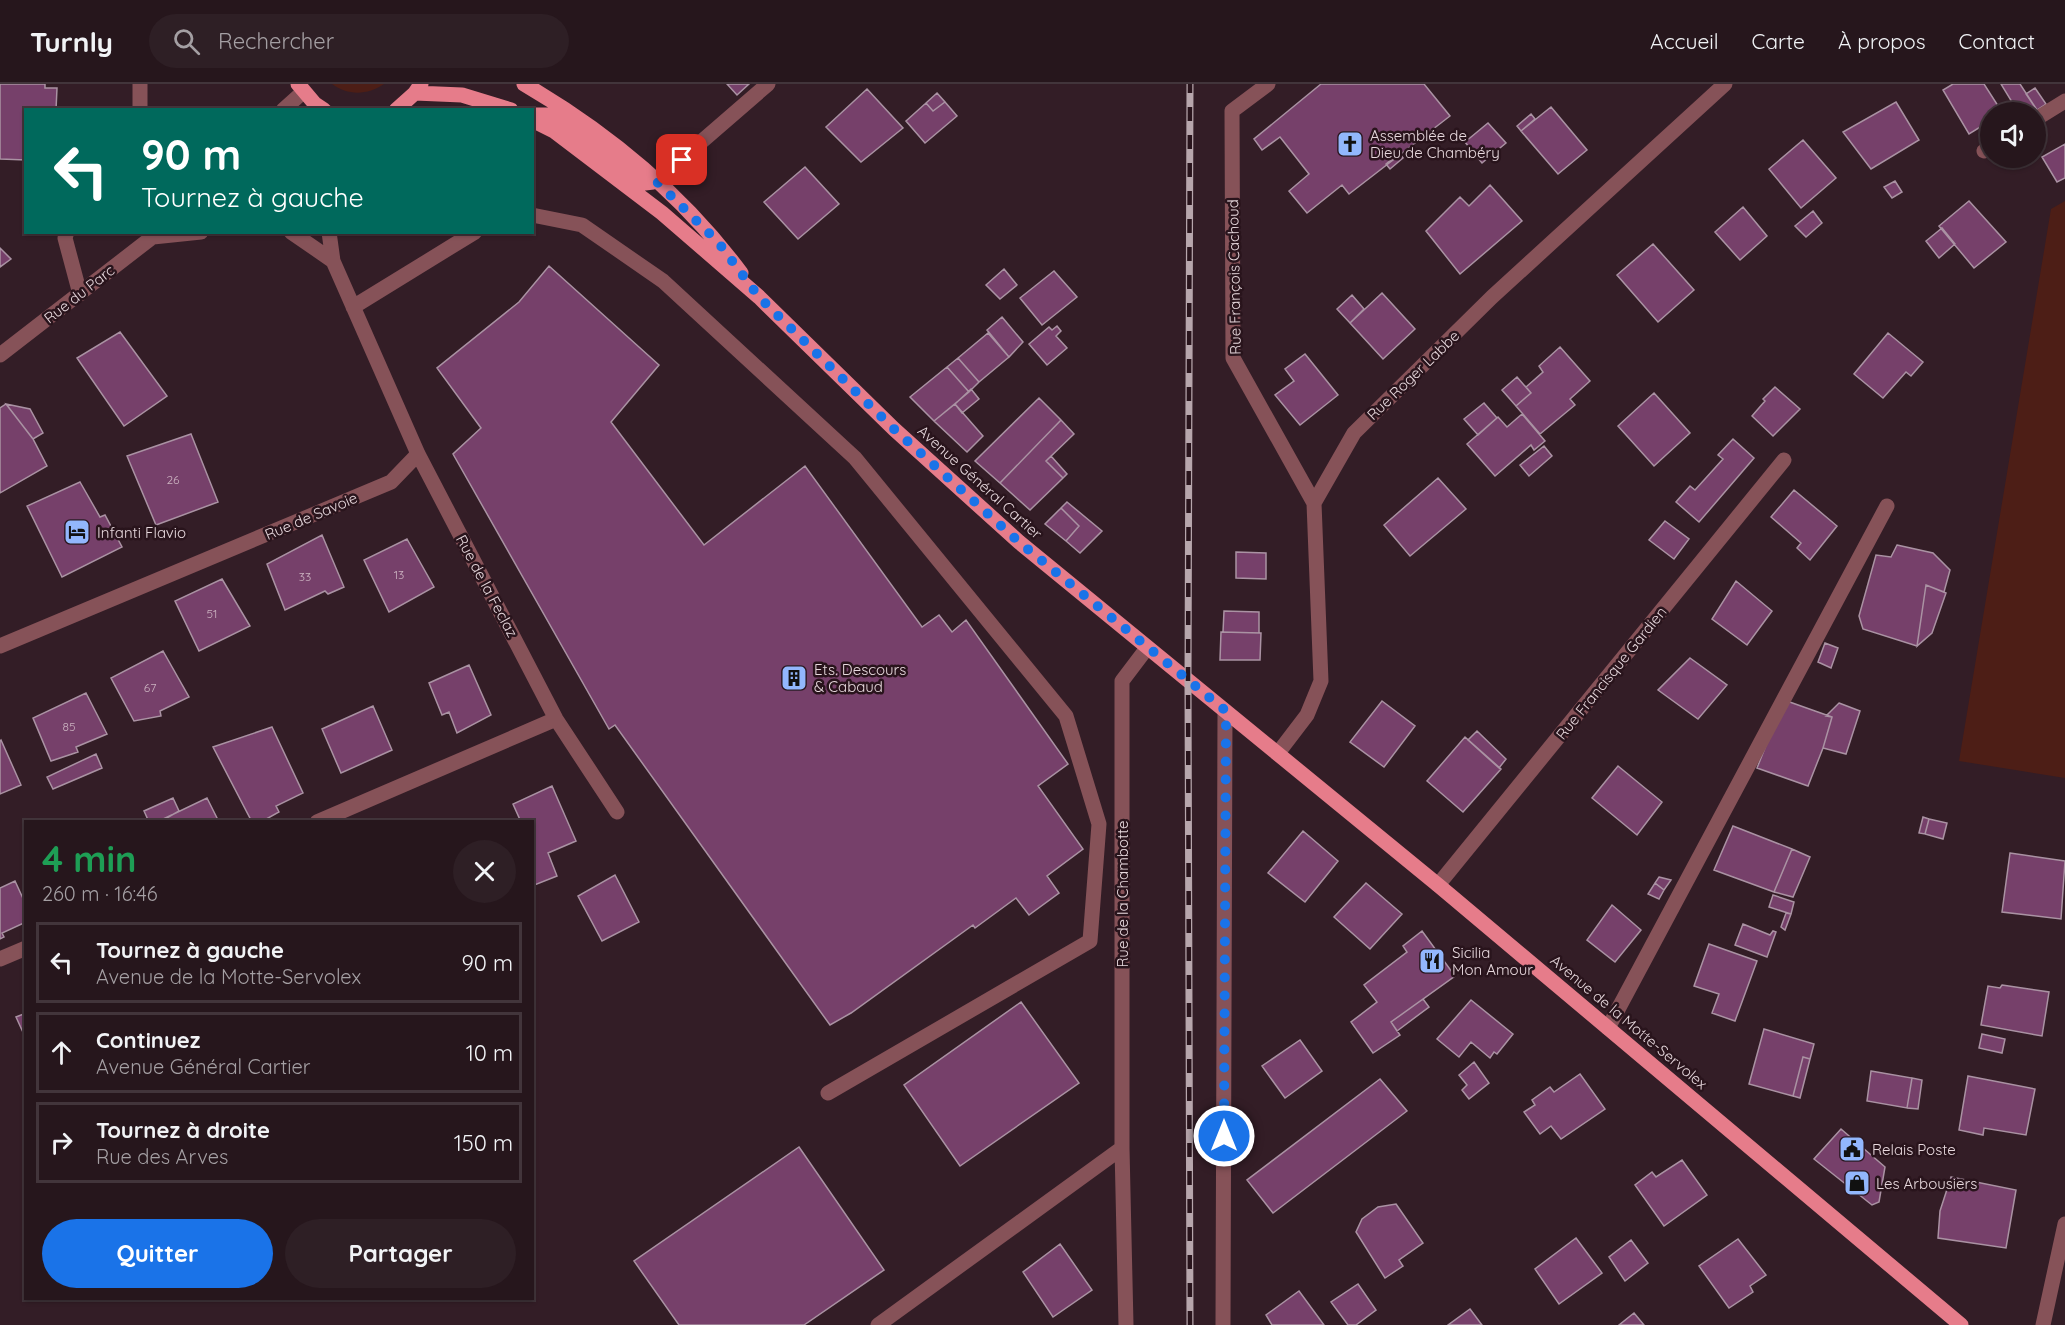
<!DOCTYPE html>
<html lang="fr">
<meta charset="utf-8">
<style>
body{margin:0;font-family:Quicksand,sans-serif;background:#2e1f25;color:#f1f3f6;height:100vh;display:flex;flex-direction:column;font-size:22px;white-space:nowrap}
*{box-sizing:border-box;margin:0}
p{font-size:20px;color:#a49fa3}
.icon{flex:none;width:33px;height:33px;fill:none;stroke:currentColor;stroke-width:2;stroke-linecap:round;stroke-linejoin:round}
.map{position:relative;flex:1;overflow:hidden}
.drawer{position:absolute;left:24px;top:736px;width:510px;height:480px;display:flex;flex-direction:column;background:#26161c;border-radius:0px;box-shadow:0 2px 4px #0004,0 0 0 2px #42353b}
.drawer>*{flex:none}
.top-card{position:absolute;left:24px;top:24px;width:510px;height:126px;border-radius:0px;box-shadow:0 2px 4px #0004,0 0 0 2px #42353b;background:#00695c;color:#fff;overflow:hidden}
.tools{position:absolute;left:1980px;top:18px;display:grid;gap:12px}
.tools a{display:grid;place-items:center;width:66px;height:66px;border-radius:50%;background:#26161c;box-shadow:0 2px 4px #0004,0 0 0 2px #42353b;font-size:30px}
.pin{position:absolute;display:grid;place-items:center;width:51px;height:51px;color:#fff;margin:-26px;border-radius:12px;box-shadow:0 3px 9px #0006}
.me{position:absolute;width:66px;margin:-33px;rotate:0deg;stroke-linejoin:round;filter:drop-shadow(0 0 4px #0008)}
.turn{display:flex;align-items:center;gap:21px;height:126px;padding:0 18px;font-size:27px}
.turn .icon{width:78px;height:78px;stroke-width:2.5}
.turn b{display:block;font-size:42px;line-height:51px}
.round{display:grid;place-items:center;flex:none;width:63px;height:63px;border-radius:32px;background:#2e1f25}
.summary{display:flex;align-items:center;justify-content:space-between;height:102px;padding:0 18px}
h1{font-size:36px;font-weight:700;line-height:45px;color:#1e9e55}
.primary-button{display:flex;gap:12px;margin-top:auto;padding:12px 18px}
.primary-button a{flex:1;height:69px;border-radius:36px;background:#1a73e8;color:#fff;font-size:24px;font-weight:700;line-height:69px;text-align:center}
.primary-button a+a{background:#2e1f25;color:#f1f3f6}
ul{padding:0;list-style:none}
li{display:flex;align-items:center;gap:18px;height:81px;margin:0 12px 9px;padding:0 6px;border:3px solid #42353b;border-radius:0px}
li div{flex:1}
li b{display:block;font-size:22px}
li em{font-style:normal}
header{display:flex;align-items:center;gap:36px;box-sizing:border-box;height:84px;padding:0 30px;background:#26161c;border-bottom:2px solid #42353b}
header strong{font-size:28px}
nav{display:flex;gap:33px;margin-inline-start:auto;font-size:21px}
.search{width:420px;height:54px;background:#2e1f25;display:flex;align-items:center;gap:15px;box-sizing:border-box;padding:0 21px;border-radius:33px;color:#a49fa3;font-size:22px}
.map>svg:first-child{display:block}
.green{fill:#4d1e16}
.building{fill:#76406a;stroke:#aa92a3;stroke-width:1.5}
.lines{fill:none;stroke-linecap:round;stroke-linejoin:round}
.minor{stroke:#865258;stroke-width:15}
.major{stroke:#e67c8a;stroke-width:15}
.rail-casing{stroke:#b7a6ac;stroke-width:7}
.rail{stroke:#29141c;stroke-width:4.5;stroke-dasharray:14;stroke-linecap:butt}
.route{stroke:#1a73e8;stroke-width:10;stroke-dasharray:0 18}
.labels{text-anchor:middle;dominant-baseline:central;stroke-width:5;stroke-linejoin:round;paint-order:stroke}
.number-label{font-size:12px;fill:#cbb2c0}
.poi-label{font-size:15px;fill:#e7d8dd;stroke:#29141c;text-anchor:start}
.street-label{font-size:15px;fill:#e7d8dd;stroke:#29141c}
</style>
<header>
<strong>Turnly</strong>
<div class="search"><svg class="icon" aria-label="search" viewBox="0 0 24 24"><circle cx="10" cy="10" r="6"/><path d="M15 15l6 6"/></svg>Rechercher</div>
<nav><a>Accueil</a><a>Carte</a><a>À propos</a><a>Contact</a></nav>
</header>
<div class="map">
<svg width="2065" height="1241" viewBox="0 0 2065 1241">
<rect width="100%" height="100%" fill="#331d26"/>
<!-- green -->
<path class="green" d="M332,0H384C368,11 348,12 332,0Z
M2065,117V694L1959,677L2051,125Z"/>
<!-- building -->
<path class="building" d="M0,0H45V4H57L56,26H26V76L0,75Z
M727,0H749L737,11Z
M1321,0H1424L1450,32L1349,110L1342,101L1307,129L1289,107L1309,90L1280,53L1262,66L1254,55Z
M1953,0H1984L2002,28H1990V37L1969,50L1943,6Z
M2001,0H2020L2037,26L2018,28Z
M2035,4L2046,20L2037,26L2026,10Z
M867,5L903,44L861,78L826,43Z
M937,9L945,18L933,27L926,19Z
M945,18L957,32L925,59L906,37L926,19L933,27Z
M1896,18L1919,56L1871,85L1843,48Z
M2013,20L2018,28L2001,27L2006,24Z
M1551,23L1587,66L1558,90L1521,47Z
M1531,30L1535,35L1521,47L1517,42Z
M1488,39L1506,59L1482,79L1465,58Z
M1803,56L1836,94L1801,124L1769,85Z
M2065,60V94L2057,98L2042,73Z
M1399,69L1403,74L1390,85L1386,80Z
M805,83L839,120L798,155L764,118Z
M1895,97L1902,108L1892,114L1884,103Z
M1490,101L1522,137L1460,190L1426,147L1460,113L1469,122Z
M1969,117L2006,158L1974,184L1939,142Z
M1743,123L1767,152L1740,176L1715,148Z
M1813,127L1822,139L1806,153L1795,142Z
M1942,144L1955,160L1939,174L1926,157Z
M1653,160L1694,206L1658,238L1617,191Z
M0,164L11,175L0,183Z
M549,182L659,281L611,338L704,461L805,382L922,543L939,531L952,548L966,536L1068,680L1038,702L1083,765L1047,792L1059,809L1029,831L1016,814L975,844L973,841L851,929L830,941L615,641L609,645L453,370L481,344L437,284L519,218Z
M1004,185L1017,201L1000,215L986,201Z
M1054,187L1077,213L1042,241L1020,214Z
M1382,209L1415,245L1383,275L1350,239Z
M1352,211L1364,225L1350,239L1337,225Z
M1002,233L1023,258L1009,273L987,246Z
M1057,242L1061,247L1056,252L1067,264L1047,281L1029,260L1049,243L1052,246Z
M120,248L167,312L124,342L77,274Z
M988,249L1009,273L979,298L958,274Z
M1888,249L1923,278L1911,292L1906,288L1883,314L1854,290Z
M1560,263L1590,297L1570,315L1575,321L1540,350L1516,322L1531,309L1526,303L1543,288L1539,282Z
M1305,270L1338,311L1300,341L1275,311L1294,297L1285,285Z
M958,274L979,298L969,308L947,283Z
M947,283L969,308L934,337L910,313Z
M1517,293L1531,309L1516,322L1502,306Z
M1775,303L1800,325L1773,352L1752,332L1765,317L1763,315Z
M971,305L979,315L962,329L955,320Z
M1654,309L1690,349L1654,382L1618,342Z
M1039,314L1061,336L1000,399L975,377Z
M1484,319L1497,334L1478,351L1464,335Z
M6,320L30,325L43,349L33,355Z
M6,320L33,355L47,382L0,409V324Z
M955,320L983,352L967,368L934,337Z
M1522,330L1545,357L1534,366L1531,361L1495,392L1467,360L1498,333L1507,343Z
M1061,336L1074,350L1046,377L1063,394L1030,426L1000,399Z
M191,350L218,418L156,441L127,372Z
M1733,355L1754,374L1699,438L1676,418L1690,402L1695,406L1723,375L1718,371Z
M1544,362L1552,372L1529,392L1520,381Z
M1051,372L1067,390L1063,394L1046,377Z
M1438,394L1466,425L1410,472L1384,441Z
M80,398L100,433L105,431L122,463L62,493L27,422Z
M1794,406L1837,442L1810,476L1797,464L1801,459L1771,433Z
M1067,418L1102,447L1080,469L1066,457L1079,442L1061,424Z
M1061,424L1079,442L1066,457L1045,440Z
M1665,437L1689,455L1674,475L1649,456Z
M322,451L344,503L328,510L325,507L285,526L267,480Z
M407,455L434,503L389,528L364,476Z
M1897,461L1933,469L1950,486L1944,508L1926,501L1917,562L1863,545L1859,532L1876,471L1891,473Z
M1236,468L1266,469V495L1236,494Z
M222,495L250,542L199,567L175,517Z
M1736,497L1772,527L1747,561L1712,535Z
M1926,501L1946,509L1932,549L1917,562Z
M1224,527L1259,528V549L1223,548Z
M1221,548L1261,549L1260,576H1220Z
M1825,559L1838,564L1831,584L1818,578Z
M163,567L189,613L160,627L161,632L134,637L111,594Z
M1690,574L1727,601L1698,635L1658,606Z
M469,581L491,631L457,649L449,628L442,631L429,599Z
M86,609L107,650L76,663L78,668L51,677L33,634Z
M1784,616L1832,633L1823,664L1808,702L1757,684Z
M1382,617L1415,642L1384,683L1350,658Z
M1839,619L1860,627L1846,670L1823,664L1832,633L1826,632Z
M373,622L392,666L341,689L322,645Z
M272,643L303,709L276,722L279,728L261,738H252L213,663Z
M1477,647L1506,675L1499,684L1468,656Z
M1465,653L1501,685L1463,728L1427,697Z
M1,656L21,701L0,710V657Z
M96,670L102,684L53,705L47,693Z
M1618,682L1662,718L1637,751L1592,714Z
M552,702L576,757L548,769L557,792L532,802V772L535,771L532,738H521L513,720Z
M173,714L179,727L160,738H149L144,727Z
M207,714L219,738H160L159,737Z
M1923,733L1929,735L1925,750L1919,749Z
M1929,735L1947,739L1943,755L1925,750Z
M1733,742L1792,765L1774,808L1714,786Z
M1303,747L1338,777L1305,818L1268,789Z
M1792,765L1810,773L1793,813L1774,808Z
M2010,769L2065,777L2061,835L2002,828Z
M615,791L639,838L602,857L578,812Z
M1659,793L1671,796L1664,806L1655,799Z
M15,797L26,821V838L2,849L4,853L0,855V804Z
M1366,799L1402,830L1370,865L1334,833Z
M1655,799L1664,806L1659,815L1648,810Z
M1773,811L1794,818L1791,830L1769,823Z
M1612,821L1641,846L1615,878L1587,856Z
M1786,829L1791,830L1785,846L1781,843Z
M1743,840L1770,851L1773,847L1776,848L1767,873L1735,861Z
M1422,847L1455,892L1391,938L1400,951L1373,969L1351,938L1377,918L1364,901L1407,868L1403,862Z
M1709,860L1757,877L1735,937L1712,929L1719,910L1694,902Z
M2002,901L2049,908L2042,952L1981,941L1988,902L2000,904Z
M1423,915L1429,923L1397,947L1391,938Z
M1471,916L1513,950L1497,970L1494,968L1490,974L1471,958L1459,973L1437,955Z
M1021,918L1079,999L960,1082L904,1001Z
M26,929V955L16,933Z
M1764,945L1814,960L1810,975L1803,973L1793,1012L1749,1000Z
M1982,950L2005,955L2002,969L1979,964Z
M1300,956L1322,987L1285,1014L1262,982Z
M1803,973L1810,975L1800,1014L1793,1012Z
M1474,978L1489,999L1469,1015L1462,1006L1467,1001L1459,991Z
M1871,987L1912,994L1907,1024L1867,1017Z
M1580,990L1605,1025L1561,1055L1551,1042L1540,1050L1524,1028L1535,1021L1532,1016L1550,1003L1554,1008Z
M1968,992L2035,1005L2026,1051L1984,1044L1983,1051L1959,1046Z
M1912,994L1922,996L1918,1025L1907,1024Z
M1380,995L1407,1027L1273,1129L1247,1096Z
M1841,1045L1885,1083L1879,1118L1872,1121L1814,1075Z
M799,1063L884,1186L804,1241H679L634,1177Z
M1682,1076L1707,1111L1664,1142L1635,1101L1652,1088L1656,1093Z
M1951,1093L2016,1106L2006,1164L1938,1154L1940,1127Z
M1396,1120L1423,1159L1399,1176L1403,1182L1385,1194L1356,1148L1362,1135L1378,1123Z
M1576,1154L1602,1189L1559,1220L1535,1185Z
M1738,1155L1766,1191L1750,1202L1753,1208L1729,1224L1699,1182Z
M1631,1156L1648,1179L1625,1197L1609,1173Z
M1060,1160L1092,1206L1053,1233L1023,1188Z
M1358,1200L1376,1226L1356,1241H1348L1331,1218Z
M1299,1207L1324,1241H1272L1266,1231Z
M1470,1225L1482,1241H1448Z
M1634,1229L1644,1241H1619Z"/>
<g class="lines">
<!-- minor -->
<path class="minor" d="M1268,0L1232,27L1233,274L1314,419
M140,26V0
M283,26L303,8
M2036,35L2065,17
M1984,67L1990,63
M656,97L768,0
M532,131L582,141L663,197L855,374L1066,632L1099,740L1090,857L828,1009
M67,148L65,154L80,210
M291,148L333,177
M329,148L333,177L418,370L556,635L617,728
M153,153L201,148
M353,223L475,148
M0,271L159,148
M0,562L391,398L418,370
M1278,669L1307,631L1321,597L1314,419L1354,349L1492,213L1725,0
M317,738L556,635
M1438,801L1784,376
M0,875L26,864
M1608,944L1887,422
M878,1241L1122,1064
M1126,1241L1122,1064V597L1147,564
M1223,1241L1225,627
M2043,1241L2065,1140"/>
<!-- major -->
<path class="major" d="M298,0L315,20L324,26
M524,0C608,49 683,111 741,189
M415,9L462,11L511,26
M396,26L415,9L421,0
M532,31H553L645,99L653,98
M532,36L554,47L662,129L759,213L894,345L1019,458L1438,801L1961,1241"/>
<!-- rail casing -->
<g class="rail-casing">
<path id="rail" d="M1190,1241L1188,597L1190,0"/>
</g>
<!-- rail -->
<use href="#rail" class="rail"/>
</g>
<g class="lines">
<!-- route -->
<path class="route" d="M682,76L656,97L718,158L759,213L894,345L1019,458L1226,627L1224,1052"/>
</g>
<!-- icons -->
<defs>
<g id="church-square" transform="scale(1.35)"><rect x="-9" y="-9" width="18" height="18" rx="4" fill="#92b7fd" stroke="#29141c"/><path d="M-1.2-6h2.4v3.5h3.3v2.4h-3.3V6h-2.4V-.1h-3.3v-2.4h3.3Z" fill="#111"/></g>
<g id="hotel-square" transform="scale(1.35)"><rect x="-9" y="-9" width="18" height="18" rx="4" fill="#92b7fd" stroke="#29141c"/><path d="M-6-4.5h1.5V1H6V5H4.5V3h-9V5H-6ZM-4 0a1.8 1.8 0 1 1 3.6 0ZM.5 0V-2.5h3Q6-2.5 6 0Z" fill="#111"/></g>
<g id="building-square" transform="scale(1.35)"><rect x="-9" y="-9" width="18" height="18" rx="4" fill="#92b7fd" stroke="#29141c"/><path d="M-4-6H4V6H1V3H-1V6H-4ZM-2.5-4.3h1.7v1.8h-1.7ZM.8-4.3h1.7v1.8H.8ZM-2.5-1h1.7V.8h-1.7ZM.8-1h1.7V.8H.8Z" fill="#111"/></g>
<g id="restaurant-square" transform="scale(1.35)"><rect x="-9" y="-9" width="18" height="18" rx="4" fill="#92b7fd" stroke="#29141c"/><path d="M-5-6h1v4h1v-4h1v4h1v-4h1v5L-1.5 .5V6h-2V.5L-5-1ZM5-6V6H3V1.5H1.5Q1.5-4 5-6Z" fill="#111"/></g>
<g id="civic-square" transform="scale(1.35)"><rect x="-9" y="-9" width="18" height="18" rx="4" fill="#92b7fd" stroke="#29141c"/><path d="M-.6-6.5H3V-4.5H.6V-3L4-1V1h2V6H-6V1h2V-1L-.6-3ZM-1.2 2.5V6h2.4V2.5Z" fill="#111"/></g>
<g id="shop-square" transform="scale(1.35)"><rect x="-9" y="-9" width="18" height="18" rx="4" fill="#92b7fd" stroke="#29141c"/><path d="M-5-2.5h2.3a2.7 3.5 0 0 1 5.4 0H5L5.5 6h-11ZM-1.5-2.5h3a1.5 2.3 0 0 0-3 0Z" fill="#111"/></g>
</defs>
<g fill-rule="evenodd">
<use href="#church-square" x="1350" y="60"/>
<use href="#hotel-square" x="77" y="448"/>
<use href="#building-square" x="794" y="594"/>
<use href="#restaurant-square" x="1432" y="877"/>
<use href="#civic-square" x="1852" y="1065"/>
<use href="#shop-square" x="1857" y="1099"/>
</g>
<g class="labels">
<!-- number labels -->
<g class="number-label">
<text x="173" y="395">26</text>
<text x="399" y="490">13</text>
<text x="305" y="492">33</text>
<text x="212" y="529">51</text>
<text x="150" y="603">67</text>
<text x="69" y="642">85</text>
</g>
<!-- poi labels -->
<g class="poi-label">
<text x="1370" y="51">Assemblée de<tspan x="1370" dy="17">Dieu de Chambéry</tspan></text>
<text x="97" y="448">Infanti Flavio</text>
<text x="814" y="585">Ets. Descours<tspan x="814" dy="17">&amp; Cabaud</tspan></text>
<text x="1452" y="868">Sicilia<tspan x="1452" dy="17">Mon Amour</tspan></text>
<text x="1872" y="1065">Relais Poste</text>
<text x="1876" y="1099">Les Arbousiers</text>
</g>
<!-- street labels -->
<g class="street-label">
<text transform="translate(1234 193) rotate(-91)">Rue François Cachoud</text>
<text transform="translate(79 210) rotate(-38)">Rue du Parc</text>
<text transform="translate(1413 291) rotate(-44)">Rue Roger Labbe</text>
<text transform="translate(980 398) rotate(42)">Avenue Général Cartier</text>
<text transform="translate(311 432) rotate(-23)">Rue de Savoie</text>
<text transform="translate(487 502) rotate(62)">Rue de la Feclaz</text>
<text transform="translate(1611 589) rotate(-51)">Rue Francisque Gardien</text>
<text transform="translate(1122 810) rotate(-90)">Rue de la Chambotte</text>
<text transform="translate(1629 938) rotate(40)">Avenue de la Motte-Servolex</text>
</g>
</g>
</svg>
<div class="tools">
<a><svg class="icon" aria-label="sound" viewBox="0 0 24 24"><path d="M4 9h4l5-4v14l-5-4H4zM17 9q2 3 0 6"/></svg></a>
</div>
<div class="pin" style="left:682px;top:76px;background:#d93025"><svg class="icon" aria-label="arrive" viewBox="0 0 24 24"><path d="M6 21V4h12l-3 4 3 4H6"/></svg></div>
<svg class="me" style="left:1224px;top:1052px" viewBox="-20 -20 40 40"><circle r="17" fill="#1a73e8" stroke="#fff" stroke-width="3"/><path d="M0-11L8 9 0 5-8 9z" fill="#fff"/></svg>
<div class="top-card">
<div class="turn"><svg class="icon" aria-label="left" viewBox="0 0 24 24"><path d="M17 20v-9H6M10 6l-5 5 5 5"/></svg><div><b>90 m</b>Tournez à gauche</div></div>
</div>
<section class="drawer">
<div class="summary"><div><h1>4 min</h1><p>260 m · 16:46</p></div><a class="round"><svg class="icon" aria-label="close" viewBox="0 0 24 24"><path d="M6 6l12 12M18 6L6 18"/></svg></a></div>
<ul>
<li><svg class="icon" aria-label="left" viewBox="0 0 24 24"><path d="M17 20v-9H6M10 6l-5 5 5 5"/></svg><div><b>Tournez à gauche</b><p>Avenue de la Motte-Servolex</p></div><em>90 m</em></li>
<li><svg class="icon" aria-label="ahead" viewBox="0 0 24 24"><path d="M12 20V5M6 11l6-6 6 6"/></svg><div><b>Continuez</b><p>Avenue Général Cartier</p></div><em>10 m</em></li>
<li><svg class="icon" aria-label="right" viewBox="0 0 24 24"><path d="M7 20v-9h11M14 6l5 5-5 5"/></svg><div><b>Tournez à droite</b><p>Rue des Arves</p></div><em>150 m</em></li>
</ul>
<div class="primary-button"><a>Quitter</a><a>Partager</a></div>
</section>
</div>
